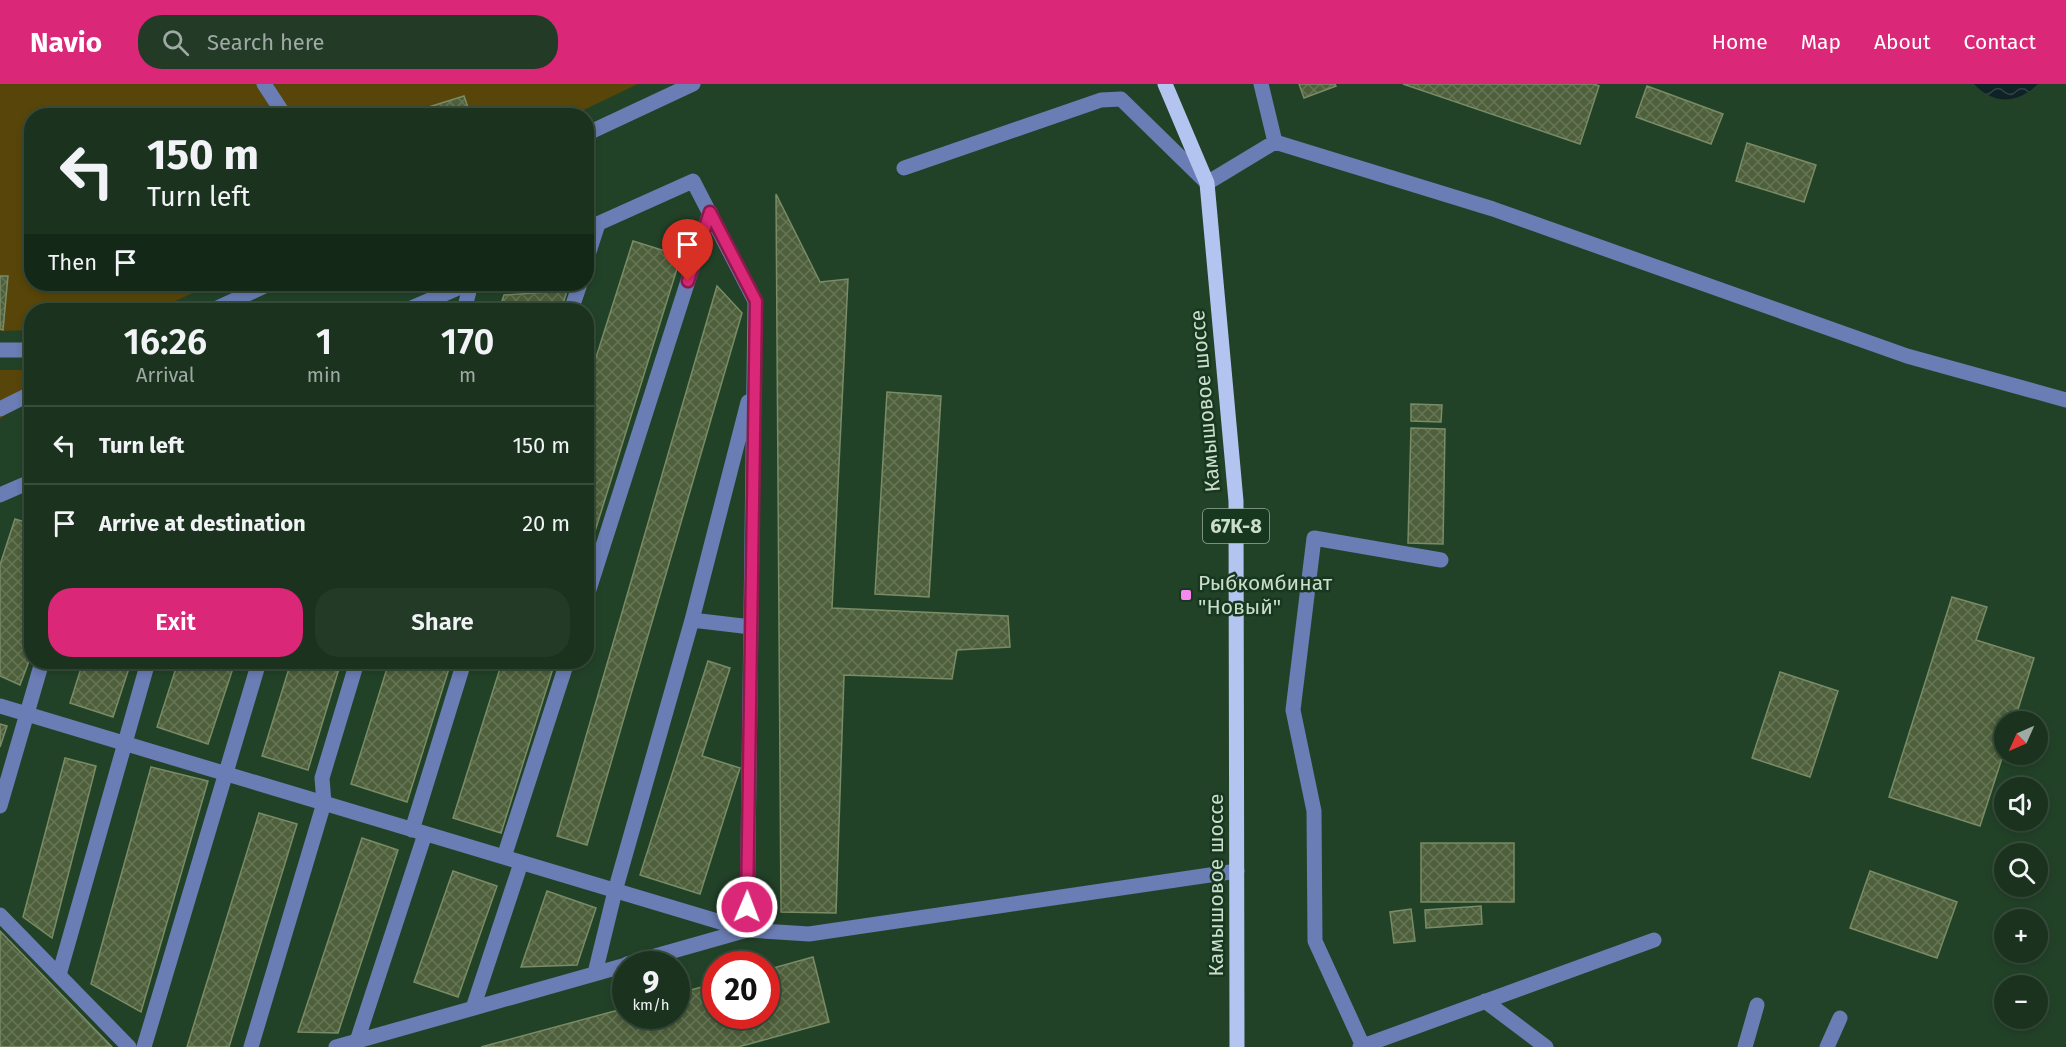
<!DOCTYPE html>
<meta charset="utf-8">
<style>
body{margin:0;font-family:"Fira Sans",sans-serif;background:#233a27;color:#f1f3f6;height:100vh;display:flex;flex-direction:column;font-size:22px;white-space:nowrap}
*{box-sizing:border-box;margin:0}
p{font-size:20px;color:#9faaa4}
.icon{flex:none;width:33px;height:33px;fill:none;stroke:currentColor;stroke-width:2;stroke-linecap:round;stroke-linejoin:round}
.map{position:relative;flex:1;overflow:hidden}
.sheet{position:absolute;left:24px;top:219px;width:570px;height:366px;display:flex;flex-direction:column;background:#1a321e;border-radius:24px;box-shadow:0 3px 9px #0003,0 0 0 2px #384d3c}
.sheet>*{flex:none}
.banner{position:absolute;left:24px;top:24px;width:570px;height:183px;border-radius:24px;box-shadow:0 3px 9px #0003,0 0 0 2px #384d3c;background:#1a321e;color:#f1f3f6;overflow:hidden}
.needle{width:39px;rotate:225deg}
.controls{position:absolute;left:1994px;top:627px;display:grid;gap:12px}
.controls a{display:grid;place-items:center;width:54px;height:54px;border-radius:50%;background:#1a321e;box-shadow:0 3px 9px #0003,0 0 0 2px #384d3c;font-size:30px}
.speed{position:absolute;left:612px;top:867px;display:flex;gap:12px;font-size:30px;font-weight:700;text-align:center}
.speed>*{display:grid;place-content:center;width:78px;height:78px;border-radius:50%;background:#1a321e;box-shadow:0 3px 9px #0003,0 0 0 2px #384d3c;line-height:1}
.speed small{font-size:15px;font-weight:400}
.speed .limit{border:9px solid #d22;background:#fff;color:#111}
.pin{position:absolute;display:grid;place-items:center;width:51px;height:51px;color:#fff;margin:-62px -26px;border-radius:50% 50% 50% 0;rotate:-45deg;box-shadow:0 0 6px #0007}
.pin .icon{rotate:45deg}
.me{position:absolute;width:66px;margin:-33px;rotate:1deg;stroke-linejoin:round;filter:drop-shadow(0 0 4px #0008)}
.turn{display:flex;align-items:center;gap:21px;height:126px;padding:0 24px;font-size:27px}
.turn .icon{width:78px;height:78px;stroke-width:2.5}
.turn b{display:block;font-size:42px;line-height:51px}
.then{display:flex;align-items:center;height:57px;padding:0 24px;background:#0003;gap:12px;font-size:22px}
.eta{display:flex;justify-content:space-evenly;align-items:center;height:102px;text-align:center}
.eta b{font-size:36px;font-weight:600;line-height:42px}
.action{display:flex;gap:12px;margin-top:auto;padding:12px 24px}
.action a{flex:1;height:69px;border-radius:24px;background:#db2777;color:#fff;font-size:24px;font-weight:600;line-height:69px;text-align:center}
.action a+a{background:#233a27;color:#f1f3f6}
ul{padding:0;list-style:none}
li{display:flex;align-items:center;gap:18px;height:78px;padding:0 24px;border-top:2px solid #384d3c}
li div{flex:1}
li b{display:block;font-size:22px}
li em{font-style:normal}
header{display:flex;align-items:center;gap:36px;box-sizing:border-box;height:84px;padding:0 30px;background:#db2777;color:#fff}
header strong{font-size:28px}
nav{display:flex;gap:33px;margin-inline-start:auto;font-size:21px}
.search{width:420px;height:54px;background:#233a27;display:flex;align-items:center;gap:15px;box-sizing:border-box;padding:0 21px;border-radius:24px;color:#9faaa4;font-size:22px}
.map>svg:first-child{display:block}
.green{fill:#584509}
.water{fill:url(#water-waves)}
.building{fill:url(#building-cross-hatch);stroke:#7a8c66;stroke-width:1.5}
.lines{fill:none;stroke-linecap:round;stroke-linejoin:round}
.minor{stroke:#6a7db4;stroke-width:15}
.major{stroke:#b3c4f0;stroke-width:15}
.route-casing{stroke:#8e194d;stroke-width:15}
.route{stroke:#db2777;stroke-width:10}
.poi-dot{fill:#f589ef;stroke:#17371e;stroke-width:2}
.labels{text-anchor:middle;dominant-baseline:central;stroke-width:5;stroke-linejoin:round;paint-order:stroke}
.shield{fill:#17371e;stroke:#95ab98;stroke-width:1.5}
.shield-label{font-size:20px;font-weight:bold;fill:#cbddcd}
.street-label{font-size:21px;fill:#cbddcd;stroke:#17371e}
.poi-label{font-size:21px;fill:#cbddcd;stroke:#17371e;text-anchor:start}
</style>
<header>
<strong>Navio</strong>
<div class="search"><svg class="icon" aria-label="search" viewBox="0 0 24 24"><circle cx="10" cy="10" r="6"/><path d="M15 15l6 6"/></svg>Search here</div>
<nav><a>Home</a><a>Map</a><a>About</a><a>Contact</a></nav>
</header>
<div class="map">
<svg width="2066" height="963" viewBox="0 0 2066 963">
<defs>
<pattern id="water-waves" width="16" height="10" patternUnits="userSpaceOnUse" patternTransform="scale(1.5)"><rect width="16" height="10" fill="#0f2326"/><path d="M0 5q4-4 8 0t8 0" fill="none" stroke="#314244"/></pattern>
<pattern id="building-cross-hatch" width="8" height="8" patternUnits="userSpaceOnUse" patternTransform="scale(1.5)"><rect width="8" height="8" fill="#4e5f3b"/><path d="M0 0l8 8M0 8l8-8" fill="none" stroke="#667656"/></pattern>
</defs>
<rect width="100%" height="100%" fill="#224228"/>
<!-- green -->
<path class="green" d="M0,0H638L571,32H32V200H213L155,226H32L31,246L0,247Z
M0,286H32L31,311L0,335Z"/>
<!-- water -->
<path class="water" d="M1974,0H2038C2018,20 1993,21 1974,0Z"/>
<!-- building -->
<path class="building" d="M1299,0H1335L1336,2L1304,14Z
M1403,0H1594L1599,2L1580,60Z
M1647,2L1723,30L1711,60L1636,33Z
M464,12L471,32H421L419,26Z
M1747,59L1816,81L1804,118L1736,97Z
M776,110L820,198L848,195L832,524L1008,532L1010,563L957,566L952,595L844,591L836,829L781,828Z
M633,157L681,172L586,476V305Z
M0,192H8L3,246L0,245Z
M717,202L742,229L587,761L557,752Z
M567,207L561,226H499L504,211Z
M887,308L941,312L929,513L875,510Z
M1411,320L1442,321L1441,338L1411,337Z
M1411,344L1445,345L1443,460L1408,459Z
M15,435L32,440V569L20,601L0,592V481Z
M1952,513L1987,523L1976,556L2034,574L2014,638H2004V668L1980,742L1889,713Z
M708,577L730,584L702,672L740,684L700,810L640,791Z
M83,578H131L113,633L70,619Z
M178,578H235L208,660L157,643Z
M291,578H341L308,686L262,672Z
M389,578H451L407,718L351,700Z
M502,578H555L501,749L453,734Z
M1780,588L1838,607L1810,693L1752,674Z
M0,640L7,642L0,663Z
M65,674L96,682L52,854L23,833Z
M151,683L208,697L141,928L91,900Z
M259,729L297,740L229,963H187Z
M362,754L398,766L338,949L298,948Z
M1421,759H1514V818H1421Z
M453,787L497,802L458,913L414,898Z
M1870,787L1957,818L1937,874L1850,844Z
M547,807L596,824L577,881L521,883Z
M1481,822L1482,840L1426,844L1425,826Z
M1411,825L1415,857L1394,859L1390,828Z
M0,847L112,963H0Z
M813,873L829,938L738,963H481L626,924V932H676V910L716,899V932H766V886Z"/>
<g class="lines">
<!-- minor -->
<path class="minor" d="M264,0L285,32
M1261,0L1275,58
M586,50L693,0
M904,84L1101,16L1121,15L1207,99L1275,58L1493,125L1907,272L2066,316
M586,145L693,97L755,217L747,846L809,850L1237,787
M586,177L598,140
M213,226L269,200
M407,226L467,200
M464,226L471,200
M571,226L580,200
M0,266H32
M0,325L32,309
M0,411L32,397
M586,515L710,128
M692,536L748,318
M0,622L747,846
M0,722L42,578
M412,746L464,578
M504,773L567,578
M0,831L129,963
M627,880L747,846
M595,889L615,807L692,536L751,543
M59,891L148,578
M1485,917L1546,963
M473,924L521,779
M357,957L425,750
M1363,962L1315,857L1314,727L1293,626L1314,454L1441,476
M144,963L259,578
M251,963L324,719L322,694L357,578
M336,963L626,881
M1360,963L1654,856
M1745,963L1757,921
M1827,963L1840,934"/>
<!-- major -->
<path class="major" d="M1165,0L1207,99L1236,417L1237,963"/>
</g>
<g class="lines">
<!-- route casing -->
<g class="route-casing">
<path id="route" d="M688,197L710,128L756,217L747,823"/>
</g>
<!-- route -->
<use href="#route" class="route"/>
</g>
<!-- markers -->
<rect class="poi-dot" x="1180" y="505" width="12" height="12" rx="3"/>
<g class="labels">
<!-- shield labels -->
<rect class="shield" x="1203" y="425" width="66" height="34" rx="4.5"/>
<g class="shield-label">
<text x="1236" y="442">67К-8</text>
</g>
<!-- street labels -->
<g class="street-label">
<text transform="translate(1205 317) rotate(-95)">Камышовое шоссе</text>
<text transform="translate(1216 801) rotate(-90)">Камышовое шоссе</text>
</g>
<!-- poi labels -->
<g class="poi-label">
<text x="1198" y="499">Рыбкомбинат<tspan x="1198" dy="24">"Новый"</tspan></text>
</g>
</g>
</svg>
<div class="controls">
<a><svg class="needle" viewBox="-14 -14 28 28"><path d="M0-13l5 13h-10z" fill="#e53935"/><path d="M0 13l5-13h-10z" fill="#9faaa4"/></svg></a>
<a><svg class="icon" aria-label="sound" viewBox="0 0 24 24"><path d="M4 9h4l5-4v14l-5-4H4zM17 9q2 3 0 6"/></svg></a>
<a><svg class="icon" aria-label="search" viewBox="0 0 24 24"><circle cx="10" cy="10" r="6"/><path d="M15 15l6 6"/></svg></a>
<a>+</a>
<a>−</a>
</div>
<div class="speed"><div>9<small>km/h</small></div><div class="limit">20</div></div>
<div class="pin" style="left:688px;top:197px;background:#d93025"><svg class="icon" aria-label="arrive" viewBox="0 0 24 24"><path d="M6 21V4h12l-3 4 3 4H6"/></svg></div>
<svg class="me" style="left:747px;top:823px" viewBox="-20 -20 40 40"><circle r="17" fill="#db2777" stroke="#fff" stroke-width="3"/><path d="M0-11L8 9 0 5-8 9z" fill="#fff"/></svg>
<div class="banner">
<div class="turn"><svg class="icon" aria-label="left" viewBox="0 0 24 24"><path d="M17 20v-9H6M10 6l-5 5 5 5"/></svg><div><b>150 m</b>Turn left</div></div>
<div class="then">Then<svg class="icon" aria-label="arrive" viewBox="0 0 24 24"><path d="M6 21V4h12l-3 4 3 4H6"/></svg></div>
</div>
<section class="sheet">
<div class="eta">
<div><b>16:26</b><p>Arrival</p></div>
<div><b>1</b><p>min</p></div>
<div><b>170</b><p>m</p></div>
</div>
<ul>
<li><svg class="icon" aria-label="left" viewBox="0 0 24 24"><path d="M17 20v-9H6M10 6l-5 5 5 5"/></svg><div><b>Turn left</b></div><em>150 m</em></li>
<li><svg class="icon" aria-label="arrive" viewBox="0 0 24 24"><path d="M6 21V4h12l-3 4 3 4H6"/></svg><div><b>Arrive at destination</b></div><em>20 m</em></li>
</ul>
<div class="action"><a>Exit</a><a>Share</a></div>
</section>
</div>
